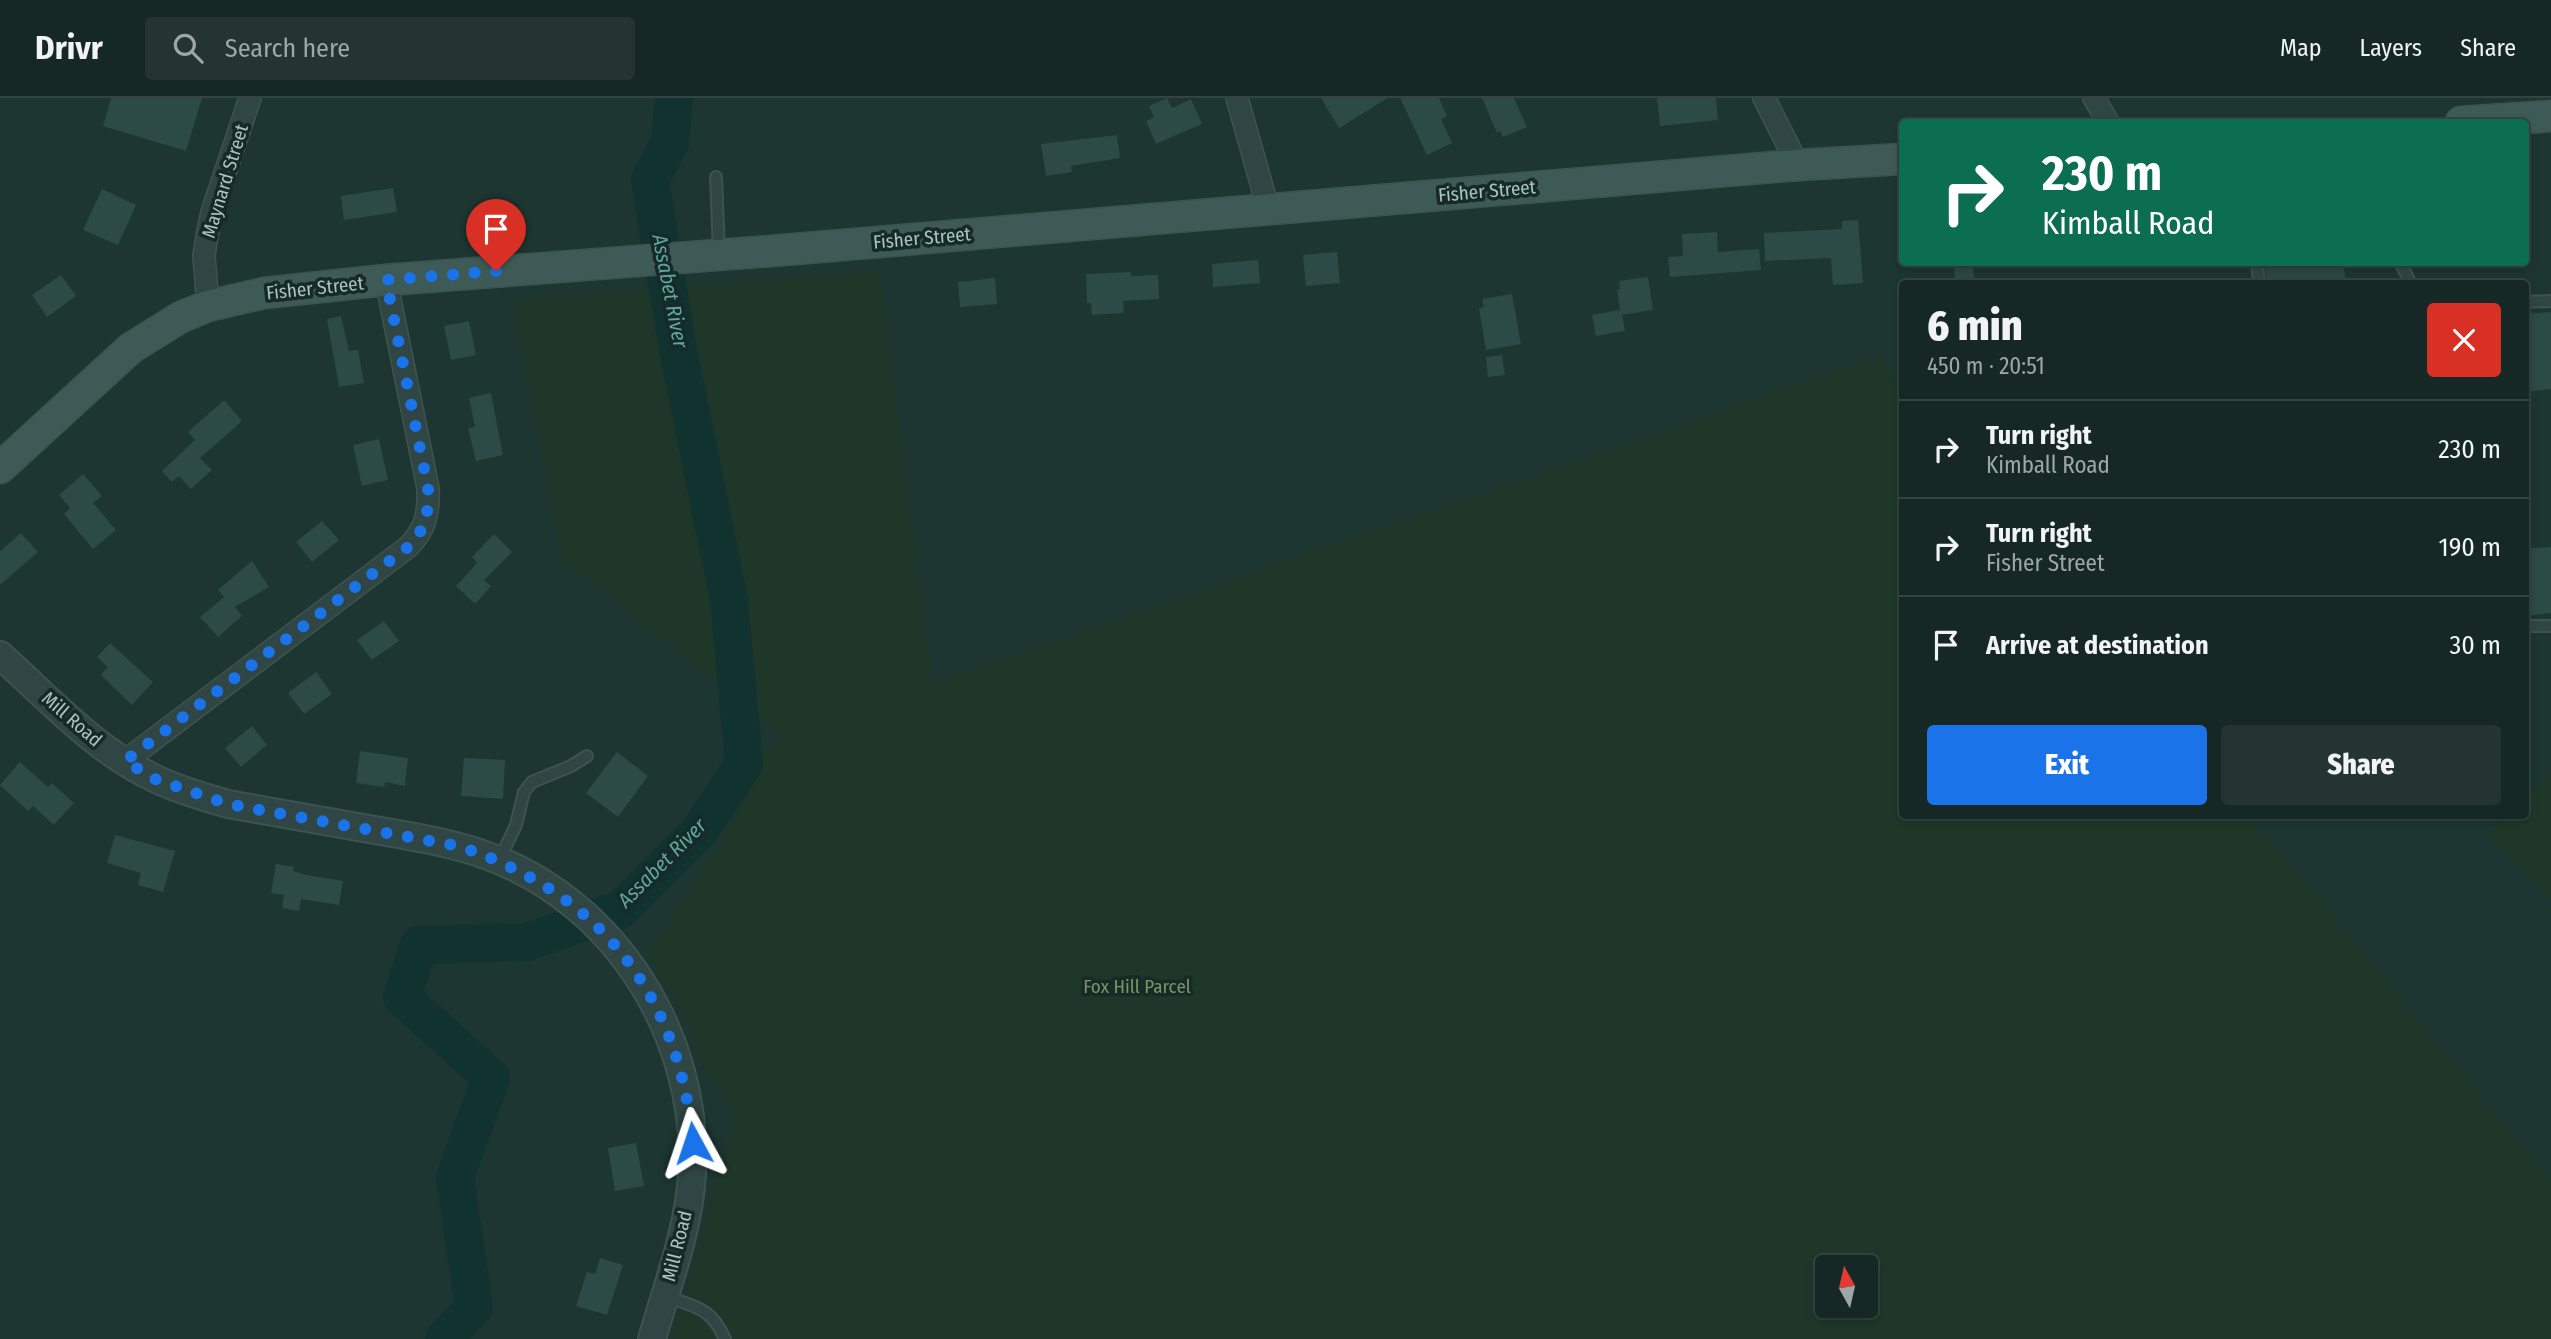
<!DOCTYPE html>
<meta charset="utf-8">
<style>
body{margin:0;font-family:"Fira Sans Condensed",sans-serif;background:#233432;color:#f1f3f6;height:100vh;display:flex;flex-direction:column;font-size:26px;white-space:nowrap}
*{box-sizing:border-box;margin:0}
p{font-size:23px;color:#9ea6a7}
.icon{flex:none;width:38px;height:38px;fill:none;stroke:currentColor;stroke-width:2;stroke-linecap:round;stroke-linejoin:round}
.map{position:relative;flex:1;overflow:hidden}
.side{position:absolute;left:1899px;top:182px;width:630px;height:539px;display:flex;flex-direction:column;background:#162826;border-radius:7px;box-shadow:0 4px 10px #0003,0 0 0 2px #354443}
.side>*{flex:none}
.hud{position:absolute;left:1899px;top:21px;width:630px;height:147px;border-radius:7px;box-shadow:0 4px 10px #0003,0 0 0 2px #354443;background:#0b6e4f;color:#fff;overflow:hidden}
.needle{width:46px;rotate:352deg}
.controls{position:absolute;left:1815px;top:1157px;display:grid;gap:14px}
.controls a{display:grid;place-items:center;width:63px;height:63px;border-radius:7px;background:#162826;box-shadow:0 4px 10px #0003,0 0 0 2px #354443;font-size:35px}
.pin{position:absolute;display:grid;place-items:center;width:60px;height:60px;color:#fff;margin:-72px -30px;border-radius:50% 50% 50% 0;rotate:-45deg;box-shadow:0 0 7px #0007}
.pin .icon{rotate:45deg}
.me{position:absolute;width:77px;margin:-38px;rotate:355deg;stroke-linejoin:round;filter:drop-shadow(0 0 5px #0008)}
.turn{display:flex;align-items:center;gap:24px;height:147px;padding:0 28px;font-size:32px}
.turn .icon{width:91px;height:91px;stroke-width:2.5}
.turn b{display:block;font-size:49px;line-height:60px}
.round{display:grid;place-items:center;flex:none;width:74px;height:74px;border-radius:7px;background:#233432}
.summary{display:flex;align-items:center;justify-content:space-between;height:119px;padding:0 28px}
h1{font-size:42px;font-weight:800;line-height:52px}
.button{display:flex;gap:14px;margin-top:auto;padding:14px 28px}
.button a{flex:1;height:80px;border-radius:7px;background:#1a73e8;color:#fff;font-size:28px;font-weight:800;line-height:80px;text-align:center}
.button a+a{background:#233432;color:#f1f3f6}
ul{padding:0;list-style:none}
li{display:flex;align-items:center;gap:21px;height:98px;padding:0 28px;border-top:2px solid #354443}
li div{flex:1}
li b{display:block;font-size:26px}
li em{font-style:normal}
header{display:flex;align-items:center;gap:42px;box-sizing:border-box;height:98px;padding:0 35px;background:#162826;border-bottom:2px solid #354443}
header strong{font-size:33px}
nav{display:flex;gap:38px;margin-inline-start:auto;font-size:24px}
.search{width:490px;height:63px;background:#233432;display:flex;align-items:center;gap:18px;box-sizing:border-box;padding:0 24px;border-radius:7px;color:#9ea6a7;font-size:26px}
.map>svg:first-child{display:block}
.green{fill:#1f3729;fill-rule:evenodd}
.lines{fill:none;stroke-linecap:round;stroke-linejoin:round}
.river{stroke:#11332f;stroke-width:38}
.building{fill:#2c4a46}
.service-casing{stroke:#3d5350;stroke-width:14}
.minor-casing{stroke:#3d5350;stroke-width:24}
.tertiary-casing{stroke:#3d5350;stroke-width:30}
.secondary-casing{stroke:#3d5350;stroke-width:33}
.service{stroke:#304644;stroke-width:10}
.minor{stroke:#304644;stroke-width:21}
.tertiary{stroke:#304644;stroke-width:26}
.secondary{stroke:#3e5a57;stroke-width:30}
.route{stroke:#1a73e8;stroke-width:12;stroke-dasharray:0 21.6}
.labels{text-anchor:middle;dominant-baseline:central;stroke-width:7;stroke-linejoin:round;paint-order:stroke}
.street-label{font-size:19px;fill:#aac4c2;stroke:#162a28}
.park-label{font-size:19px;fill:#7a9561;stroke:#162a28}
.water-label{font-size:21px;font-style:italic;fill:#5fa69c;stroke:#162a28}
</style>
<header>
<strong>Drivr</strong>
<div class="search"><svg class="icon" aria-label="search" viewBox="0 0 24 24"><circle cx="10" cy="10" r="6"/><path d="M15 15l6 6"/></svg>Search here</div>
<nav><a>Map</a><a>Layers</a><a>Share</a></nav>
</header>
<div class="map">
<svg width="2551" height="1241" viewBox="0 0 2551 1241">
<rect width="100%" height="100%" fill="#1d3632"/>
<!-- green -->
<path class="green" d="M879,173L932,585L1879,258L1902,287V718H2251L2551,1084V1241H672L737,1014L702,965L685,917L647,858L748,698L750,655L789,644L562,460L512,202ZM1827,1169H1866V1208H1827Z
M2551,677V802L2485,736L2506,718H2525V700Z"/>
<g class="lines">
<!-- river -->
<path class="river" d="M444,1241L474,1209L455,1079L491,980L402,899L419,847L527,844L621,811L701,731L744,666L729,502L677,247L650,82L670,45L674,0"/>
</g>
<!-- building -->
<path class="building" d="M111,0H202L186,53L103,28Z
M1167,0L1172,10L1191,1L1202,26L1156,46L1146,23L1154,19L1149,8Z
M1321,0H1388L1339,30Z
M1400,0H1439L1447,18L1441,21L1452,45L1427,57Z
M1482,0H1514L1527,29L1503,39L1500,33L1497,35Z
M1657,0H1716L1718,22L1660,28Z
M1117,37L1120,60L1071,68L1072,74L1046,78L1041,46Z
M393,90L397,114L344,122L341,98Z
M102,91L136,107L118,147L83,132Z
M1858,122L1863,185L1833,187L1831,160L1765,163L1764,135L1842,131V123Z
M1717,134L1718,154L1759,151L1761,172L1670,179L1668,159L1683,158L1682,136Z
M1337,154L1340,185L1306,188L1303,157Z
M1258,162L1260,185L1213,189L1212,166Z
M1953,164H1972L1975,186H1956Z
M2265,164H2343L2346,186H2267Z
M1131,174V178L1158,177L1159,201L1123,203L1124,215L1092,217L1091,205H1087L1086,176Z
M61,177L76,198L47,219L32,197Z
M1648,179L1653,212L1622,217L1625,233L1596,238L1592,217L1620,212L1617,192L1620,191L1619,183Z
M995,180L997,206L960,209L958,184Z
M1512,196L1521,246L1486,252L1479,210L1484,209L1482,201Z
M2551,214V291L2525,294V216Z
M341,218L349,253L358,252L364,285L339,289L327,221Z
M469,223L476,257L451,262L444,228Z
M1502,257L1505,277L1488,279L1486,259Z
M491,295L503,357L476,363L468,330L475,329L469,300Z
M224,302L242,323L200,360L212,372L191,391L179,378L172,384L162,373L195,342L188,334Z
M379,341L388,382L362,388L353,347Z
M83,376L102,398L93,405L116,432L93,451L64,416L70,410L59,397Z
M322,423L339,442L312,464L296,444Z
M21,435L38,454L0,487V453Z
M494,436L512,454L484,482L491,488L475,506L456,488L477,465L472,459Z
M2551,449V515L2525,518V451Z
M252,463L269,489L235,509L242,518L218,539L200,519L224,499L218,492Z
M384,523L399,543L372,562L357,542Z
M110,545L153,584L132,607L101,577L108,569L97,559Z
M316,574L332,596L304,616L288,595Z
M252,628L267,647L241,669L225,650Z
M360,653L408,660L405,688L385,684L384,689L356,685Z
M617,654L648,678L618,719L586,695Z
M464,660L505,662L503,701L461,698Z
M20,664L48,689L52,685L74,705L54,727L33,708L28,713L0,687Z
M115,737L175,753L163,794L138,787L141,775L107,765Z
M276,766L294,769L293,773L307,777L343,783L339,807L301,801L299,813L282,810L284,797L271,795Z
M636,1045L644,1088L615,1093L608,1050Z
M600,1160L623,1167L607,1217L576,1208L587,1174L595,1176Z"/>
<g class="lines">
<!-- service casing -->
<g class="service-casing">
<path id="service" d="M716,79L719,154
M2257,164L2259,186
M2400,164L2411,186
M2525,204L2551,203
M2525,528H2551
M499,763L516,727L524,694L532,684L571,668L587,658
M665,1198C695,1209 711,1209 725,1241"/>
</g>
<!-- minor casing -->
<g class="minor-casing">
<path id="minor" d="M1237,0L1268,110
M1764,0L1798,67
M2094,0L2108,24
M208,208L204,158L207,138L212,114L250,0
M125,663L408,449C426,431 429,415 428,390L386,182"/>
</g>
<!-- tertiary casing -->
<g class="tertiary-casing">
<path id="tertiary" d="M0,557C49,601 96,653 156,681C179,692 203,699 228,706C275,714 322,723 369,731C409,738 450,744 488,758C617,805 700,941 692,1076C689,1131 667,1188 652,1241"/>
</g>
<!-- secondary casing -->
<g class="secondary-casing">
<path id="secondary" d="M2461,24L2551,18
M0,370L131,250L181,219L208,208L264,195L386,182L771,153L1798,67L1902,61"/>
</g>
<!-- service -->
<use href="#service" class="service"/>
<!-- minor -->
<use href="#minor" class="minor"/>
<!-- tertiary -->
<use href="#tertiary" class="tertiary"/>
<!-- secondary -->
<use href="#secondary" class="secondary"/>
</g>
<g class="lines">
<!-- route -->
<path class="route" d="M496,173L386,182L428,390C429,415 426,431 408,449L125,663L155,681L228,706L458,748C601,795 679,896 693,1045"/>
</g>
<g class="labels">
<!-- street labels -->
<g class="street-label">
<text transform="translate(225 83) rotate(-73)">Maynard Street</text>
<text transform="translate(1487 93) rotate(-5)">Fisher Street</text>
<text transform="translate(922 140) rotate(-5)">Fisher Street</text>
<text transform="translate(315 190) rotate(-6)">Fisher Street</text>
<text transform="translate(72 621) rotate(41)">Mill Road</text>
<text transform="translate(677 1148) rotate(-76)">Mill Road</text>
</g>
<!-- park labels -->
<g class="park-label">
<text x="1137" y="888">Fox Hill Parcel</text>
</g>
<!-- water labels -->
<g class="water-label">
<text transform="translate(670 193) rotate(79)">Assabet River</text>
<text transform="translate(662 765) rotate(-45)">Assabet River</text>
</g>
</g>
</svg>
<div class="controls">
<a><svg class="needle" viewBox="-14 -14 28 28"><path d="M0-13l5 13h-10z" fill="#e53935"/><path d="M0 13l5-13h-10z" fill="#9ea6a7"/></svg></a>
</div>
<div class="pin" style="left:496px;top:173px;background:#d93025"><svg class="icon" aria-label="arrive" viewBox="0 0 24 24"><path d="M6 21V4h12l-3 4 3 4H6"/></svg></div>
<svg class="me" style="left:693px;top:1045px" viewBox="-20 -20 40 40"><path d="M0-17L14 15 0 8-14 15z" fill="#1a73e8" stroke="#fff" stroke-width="4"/></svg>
<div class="hud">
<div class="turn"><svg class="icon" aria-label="right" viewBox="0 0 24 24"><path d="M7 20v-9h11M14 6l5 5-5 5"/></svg><div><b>230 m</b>Kimball Road</div></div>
</div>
<section class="side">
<div class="summary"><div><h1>6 min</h1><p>450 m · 20:51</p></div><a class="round" style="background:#d93025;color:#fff"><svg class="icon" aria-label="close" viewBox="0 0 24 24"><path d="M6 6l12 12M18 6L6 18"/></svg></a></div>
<ul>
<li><svg class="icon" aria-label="right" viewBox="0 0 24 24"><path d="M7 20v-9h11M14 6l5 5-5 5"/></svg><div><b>Turn right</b><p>Kimball Road</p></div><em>230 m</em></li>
<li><svg class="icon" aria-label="right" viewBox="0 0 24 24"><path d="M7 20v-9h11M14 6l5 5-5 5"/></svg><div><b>Turn right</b><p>Fisher Street</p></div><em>190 m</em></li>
<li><svg class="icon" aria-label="arrive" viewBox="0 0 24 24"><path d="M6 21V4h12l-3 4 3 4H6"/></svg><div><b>Arrive at destination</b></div><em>30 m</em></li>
</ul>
<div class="button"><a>Exit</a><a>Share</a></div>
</section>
</div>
